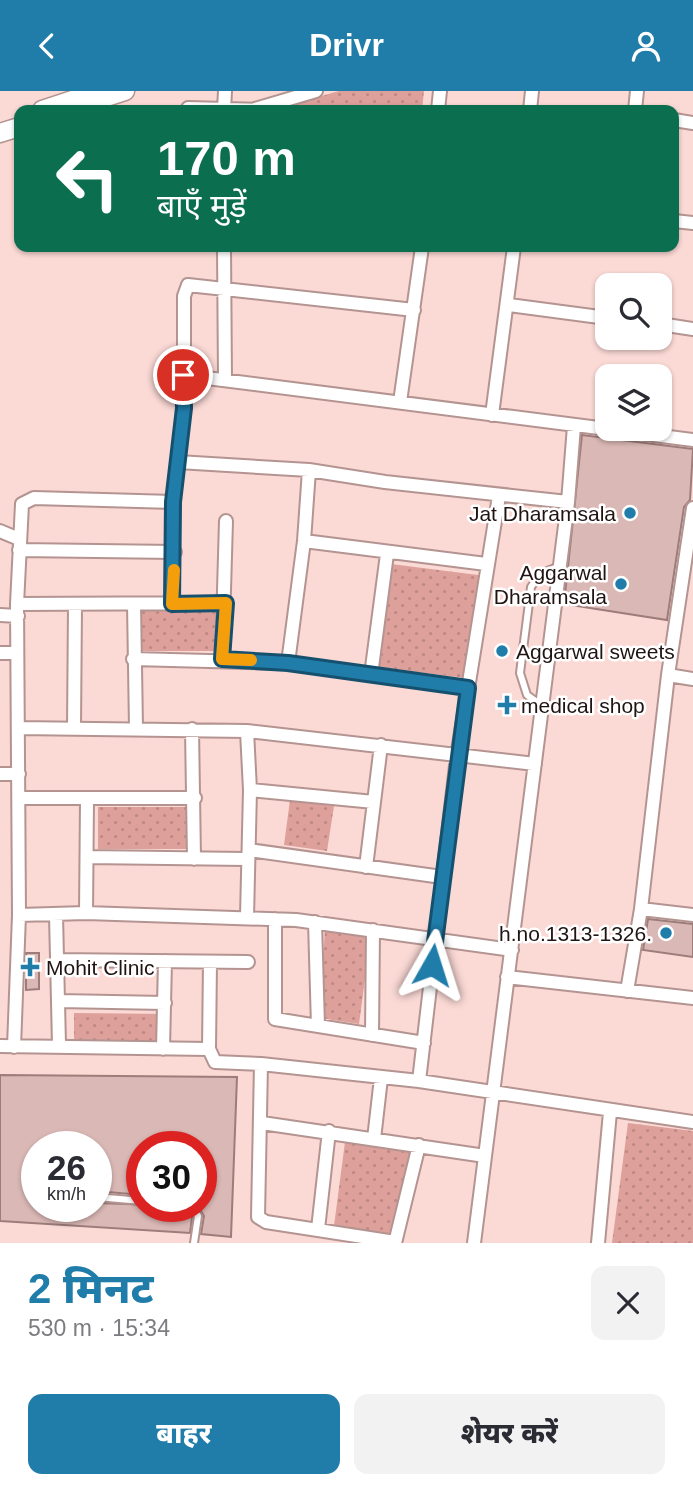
<!DOCTYPE html>
<html lang="hi">
<meta charset="utf-8">
<style>
body{margin:0;font-family:Helvetica,"Noto Sans Devanagari",sans-serif;background:#f2f2f3;color:#2b2b33;height:100vh;display:flex;flex-direction:column;font-size:26px;white-space:nowrap}
*{box-sizing:border-box;margin:0}
p{font-size:23px;color:#7c7c81}
.icon{flex:none;width:38px;height:38px;fill:none;stroke:currentColor;stroke-width:2;stroke-linecap:round;stroke-linejoin:round}
.map{position:relative;height:1152px;overflow:hidden}
.details{display:flex;flex-direction:column;background:#fff;flex:1}
.details>*{flex:none}
.top-card{position:absolute;left:14px;top:14px;width:665px;height:147px;border-radius:14px;box-shadow:0 2px 5px #0004;background:#0b6e4f;color:#fff;overflow:hidden}
.controls{position:absolute;left:595px;top:182px;display:grid;gap:14px}
.controls a{display:grid;place-items:center;width:77px;height:77px;border-radius:14px;background:#fff;box-shadow:0 2px 5px #0004;font-size:35px}
.speed{position:absolute;left:21px;top:1040px;display:flex;gap:14px;font-size:35px;font-weight:700;text-align:center}
.speed>*{display:grid;place-content:center;width:91px;height:91px;border-radius:50%;background:#fff;box-shadow:0 2px 5px #0004;line-height:1}
.speed small{font-size:18px;font-weight:400}
.speed .limit{border:10px solid #d22;background:#fff;color:#111}
.pin{position:absolute;display:grid;place-items:center;width:60px;height:60px;color:#fff;margin:-30px;border:4px solid #fff;border-radius:50%;box-shadow:0 2px 7px #0007}
.me{position:absolute;width:77px;margin:-38px;rotate:6deg;stroke-linejoin:round;filter:drop-shadow(0 0 5px #0008)}
.turn{display:flex;align-items:center;gap:24px;height:147px;padding:0 28px;font-size:32px}
.turn .icon{width:91px;height:91px;stroke-width:2.5}
.turn b{display:block;font-size:49px;line-height:60px}
.round{display:grid;place-items:center;flex:none;width:74px;height:74px;border-radius:14px;background:#f2f2f3}
.summary{display:flex;align-items:center;justify-content:space-between;height:119px;padding:0 28px}
h1{font-size:42px;font-weight:800;line-height:52px;color:#207daa}
.cta{display:flex;gap:14px;margin-top:auto;padding:14px 28px}
.cta a{flex:1;height:80px;border-radius:14px;background:#207daa;color:#fff;font-size:28px;font-weight:800;line-height:80px;text-align:center}
.cta a+a{background:#f2f2f3;color:#2b2b33}
header{display:flex;justify-content:space-between;align-items:center;height:91px;padding:0 28px;background:#207daa;color:#fff;font-size:32px;font-weight:800}
.map>svg:first-child{display:block}
.grass{fill:url(#grass-dots)}
.building{fill:#dab8b5;stroke:#9c7d7a;stroke-width:2}
.lines{fill:none;stroke-linecap:round;stroke-linejoin:round}
.lane-casing{stroke:#b49491;stroke-width:10}
.street-casing{stroke:#b49491;stroke-width:16}
.secondary-casing{stroke:#b49491;stroke-width:21}
.lane{stroke:#fff;stroke-width:6}
.street{stroke:#fff;stroke-width:12}
.secondary{stroke:#fff;stroke-width:18}
.route-casing{stroke:#15516e;stroke-width:18}
.route{stroke:#207daa;stroke-width:12}
.slow{stroke:#f59e0b;stroke-width:12}
.poi-dot{fill:#207daa;stroke:#fff;stroke-width:2.5}
.labels{text-anchor:middle;dominant-baseline:central;stroke-width:5;stroke-linejoin:round;paint-order:stroke}
.poi-label{font-size:21px;fill:#201413;stroke:#fff;text-anchor:end}
</style>
<header><svg class="icon" aria-label="back" viewBox="0 0 24 24"><path d="M15 5l-7 7 7 7"/></svg>Drivr<svg class="icon" aria-label="person" viewBox="0 0 24 24"><circle cx="12" cy="8" r="4"/><path d="M4 21q1-7 8-7t8 7"/></svg></header>
<div class="map">
<svg width="693" height="1152" viewBox="0 0 693 1152">
<defs>
<pattern id="grass-dots" width="8" height="8" patternUnits="userSpaceOnUse" patternTransform="scale(1.75)"><rect width="8" height="8" fill="#dea09a"/><path d="M2 2h.1M6 6h.1" fill="none" stroke="#be8984" stroke-width="1.8" stroke-linecap="round"/></pattern>
</defs>
<rect width="100%" height="100%" fill="#fbd9d5"/>
<!-- grass -->
<path class="grass" d="M339,0H424L422,19L280,17Z
M391,473L486,485L473,588L378,576Z
M137,519H217V560H137Z
M290,709L334,715L327,760L284,754Z
M98,716H190V758H98Z
M325,836L371,843L359,933L320,927Z
M74,922L171,923L170,955L74,954Z
M628,1032L693,1040V1152H612Z
M345,1051L410,1060L399,1144L334,1135Z"/>
<!-- building -->
<path class="building" d="M582,344L693,358L690,409L684,416L667,529L564,513Z
M648,828L693,833V866L643,859Z
M26,862H39V898L26,899Z
M0,984L237,986L231,1146L201,1143L204,1125L198,1115H201V1055H142V1104L96,1100V1055H37V1115H96V1112L185,1115L192,1126L190,1142L0,1130Z"/>
<g class="lines">
<!-- lane casing -->
<g class="lane-casing">
<path id="lane" d="M541,614L527,604L520,582L531,496L540,483L560,475
M96,1106L142,1110
M191,1115L198,1125L194,1152"/>
</g>
<!-- street casing -->
<g class="street-casing">
<path id="street" d="M188,17L262,19
M255,18L316,0
M224,19L225,0
M438,19L440,0
M530,19L532,0
M635,19L637,0
M674,29L693,32
M674,130L693,132
M224,156L225,288
M509,214L607,227
M660,233L693,238
M183,284L693,349
M400,311L422,156
M492,324L514,156
M178,371L309,379L385,391L568,411
M0,440L19,448
M304,450L486,473
M19,459L175,461
M17,513L226,512
M134,513L136,637
M172,514L173,411L184,317V205L188,194L414,219
M0,524L18,525
M0,562H16
M133,568L288,572L468,597
M222,568L226,430
M288,572L304,450L309,379
M371,584L387,463
M668,584L693,588
M74,636L75,515
M18,637L247,640L535,673
M192,638L194,768
M0,683H19
M250,699L374,711
M19,707H195
M249,759L442,786
M87,766L246,768
M366,776L381,654
M641,818L693,824
M86,822L87,709
M19,824L86,822L296,829L512,859
M56,824L59,954
M247,826L250,699L247,640
M275,828V928L424,952
M315,831L318,935
M57,869L248,871
M210,871L209,958L215,971L261,973L419,990L693,1031
M507,886L693,907
M627,900L641,818L668,584L693,417
M59,910L165,912
M372,944L373,839
M0,955L209,958
M14,956L19,824L17,513L22,413L34,407L173,411
M163,958L165,870
M261,973L258,1126L266,1131L395,1151
M419,990L457,666L499,405
M262,1032L485,1065
M374,1048L381,987
M318,1138L329,1040
M395,1152L419,1054
M474,1152L568,411L574,335
M598,1152L610,1021"/>
</g>
<!-- secondary casing -->
<g class="secondary-casing">
<path id="secondary" d="M88,12L125,0
M42,19L100,0
M0,42L19,36"/>
</g>
<!-- lane -->
<use href="#lane" class="lane"/>
<!-- street -->
<use href="#street" class="street"/>
<!-- secondary -->
<use href="#secondary" class="secondary"/>
</g>
<g class="lines">
<!-- route casing -->
<g class="route-casing">
<path id="route" d="M183,284L184,317L173,411L172,513L226,512L222,568L288,572L468,597L432,874"/>
</g>
<!-- route -->
<use href="#route" class="route"/>
<!-- slow -->
<path class="slow" d="M174,479L172,513L226,512L222,568L251,569"/>
</g>
<!-- markers -->
<g class="poi-dot">
<circle cx="630" cy="422" r="7"/>
<circle cx="621" cy="493" r="7"/>
<circle cx="502" cy="560" r="7"/>
<path d="M503.5 603.5h7v7h7v7h-7v7h-7v-7h-7v-7h7z"/>
<circle cx="666" cy="842" r="7"/>
<path d="M26.5 865.5h7v7h7v7h-7v7h-7v-7h-7v-7h7z"/>
</g>
<g class="labels">
<!-- poi labels -->
<g class="poi-label">
<text x="616" y="422">Jat Dharamsala</text>
<text x="607" y="481">Aggarwal<tspan x="607" dy="24">Dharamsala</tspan></text>
<text x="516" y="560" text-anchor="start">Aggarwal sweets</text>
<text x="521" y="614" text-anchor="start">medical shop</text>
<text x="652" y="842">h.no.1313-1326.</text>
<text x="46" y="876" text-anchor="start">Mohit Clinic</text>
</g>
</g>
</svg>
<div class="controls">
<a><svg class="icon" aria-label="search" viewBox="0 0 24 24"><circle cx="10" cy="10" r="6"/><path d="M15 15l6 6"/></svg></a>
<a><svg class="icon" aria-label="layers" viewBox="0 0 24 24"><path d="M12 4l9 5-9 5-9-5zM3 14l9 5 9-5"/></svg></a>
</div>
<div class="speed"><div>26<small>km/h</small></div><div class="limit">30</div></div>
<div class="pin" style="left:183px;top:284px;background:#d93025"><svg class="icon" aria-label="arrive" viewBox="0 0 24 24"><path d="M6 21V4h12l-3 4 3 4H6"/></svg></div>
<svg class="me" style="left:432px;top:874px" viewBox="-20 -20 40 40"><path d="M0-17L14 15 0 8-14 15z" fill="#207daa" stroke="#fff" stroke-width="4"/></svg>
<div class="top-card">
<div class="turn"><svg class="icon" aria-label="left" viewBox="0 0 24 24"><path d="M17 20v-9H6M10 6l-5 5 5 5"/></svg><div><b>170 m</b>बाएँ मुड़ें</div></div>
</div>
</div>
<section class="details">
<div class="summary"><div><h1>2 मिनट</h1><p>530 m · 15:34</p></div><a class="round"><svg class="icon" aria-label="close" viewBox="0 0 24 24"><path d="M6 6l12 12M18 6L6 18"/></svg></a></div>
<div class="cta"><a>बाहर</a><a>शेयर करें</a></div>
</section>
